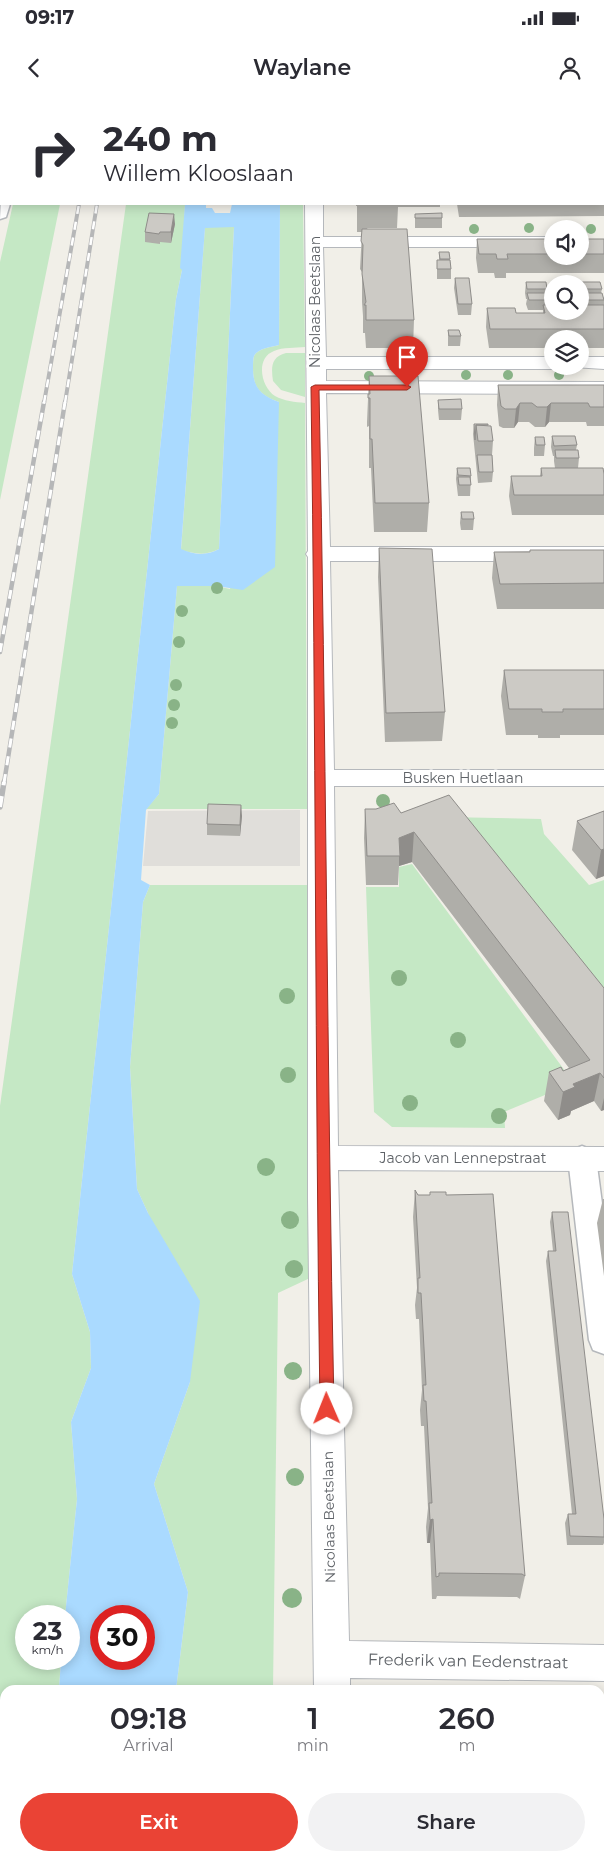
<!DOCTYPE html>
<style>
body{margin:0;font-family:Montserrat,sans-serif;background:#f2f2f3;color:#2b2b33;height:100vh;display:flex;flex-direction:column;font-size:19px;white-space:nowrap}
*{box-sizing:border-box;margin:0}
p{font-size:16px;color:#7c7c81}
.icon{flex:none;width:28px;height:28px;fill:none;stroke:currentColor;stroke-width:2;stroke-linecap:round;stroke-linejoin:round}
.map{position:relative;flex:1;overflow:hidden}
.side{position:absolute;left:0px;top:1585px;width:605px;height:176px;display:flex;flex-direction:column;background:#fff;border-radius:15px 15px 0 0;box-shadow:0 2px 12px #0003}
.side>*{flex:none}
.banner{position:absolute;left:0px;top:0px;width:605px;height:105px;box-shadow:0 2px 12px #0003;background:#fff;color:#2b2b33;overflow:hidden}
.tools{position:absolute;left:544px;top:120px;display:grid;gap:10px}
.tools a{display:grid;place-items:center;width:45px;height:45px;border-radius:50%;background:#fff;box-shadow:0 2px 12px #0003;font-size:25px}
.speed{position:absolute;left:15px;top:1505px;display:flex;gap:10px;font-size:25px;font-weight:700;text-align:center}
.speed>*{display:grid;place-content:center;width:65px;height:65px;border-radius:50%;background:#fff;box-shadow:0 2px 12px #0003;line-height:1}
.speed small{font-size:12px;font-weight:400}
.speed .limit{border:8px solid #d22;background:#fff;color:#111}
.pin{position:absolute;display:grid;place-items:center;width:42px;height:42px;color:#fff;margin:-51px -21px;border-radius:50% 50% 50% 0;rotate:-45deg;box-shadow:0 0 5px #0007}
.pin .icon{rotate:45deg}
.me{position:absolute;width:55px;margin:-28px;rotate:359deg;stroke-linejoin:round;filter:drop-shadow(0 0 4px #0008)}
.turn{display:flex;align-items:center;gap:18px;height:105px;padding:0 20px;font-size:22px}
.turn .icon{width:65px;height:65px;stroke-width:2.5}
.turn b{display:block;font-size:35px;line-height:42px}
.eta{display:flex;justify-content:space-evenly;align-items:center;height:85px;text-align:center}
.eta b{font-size:30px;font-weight:600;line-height:35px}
.action{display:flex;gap:10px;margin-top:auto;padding:10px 20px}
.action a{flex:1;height:58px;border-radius:30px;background:#ea4335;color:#fff;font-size:20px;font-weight:600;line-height:58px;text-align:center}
.action a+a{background:#f2f2f3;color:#2b2b33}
.status{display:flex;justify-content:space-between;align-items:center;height:35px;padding:0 25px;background:#fff;direction:ltr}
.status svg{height:14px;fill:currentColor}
header{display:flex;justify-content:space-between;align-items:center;height:65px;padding:0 20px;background:#fff;font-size:22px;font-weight:600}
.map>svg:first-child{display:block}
.industrial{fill:#e0deda}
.green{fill:#c5e8c5}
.water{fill:#aadaff;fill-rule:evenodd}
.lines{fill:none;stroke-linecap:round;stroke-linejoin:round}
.service-casing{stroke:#b5b8bc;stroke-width:3}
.minor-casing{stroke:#b5b8bc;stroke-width:2}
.service{fill:#fff;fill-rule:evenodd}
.minor{fill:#fff;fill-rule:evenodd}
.rail-far2-casing{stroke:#b6b7b8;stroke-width:4}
.rail-far1-casing{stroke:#b6b7b8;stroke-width:4.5}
.rail-casing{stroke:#b6b7b8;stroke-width:5.5}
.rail-far2{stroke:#fff;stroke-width:2.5;stroke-dasharray:8;stroke-linecap:butt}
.rail-far1{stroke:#fff;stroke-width:3;stroke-dasharray:9;stroke-linecap:butt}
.rail{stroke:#fff;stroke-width:4;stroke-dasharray:11;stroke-linecap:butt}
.tree{fill:#89b387}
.wall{fill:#afaea9}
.shaded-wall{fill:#8f8d8a}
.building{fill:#cccac5;stroke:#8f8d8a}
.route{fill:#ea4335;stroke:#982c22}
.labels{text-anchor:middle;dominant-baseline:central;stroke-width:5;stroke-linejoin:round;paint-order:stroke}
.street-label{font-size:14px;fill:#5f6368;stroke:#fff}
.near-street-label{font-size:16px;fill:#5f6368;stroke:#fff}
</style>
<div class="status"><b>09:17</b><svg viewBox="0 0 49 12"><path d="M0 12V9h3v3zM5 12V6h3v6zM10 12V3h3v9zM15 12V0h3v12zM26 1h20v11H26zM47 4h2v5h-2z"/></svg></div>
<header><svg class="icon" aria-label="back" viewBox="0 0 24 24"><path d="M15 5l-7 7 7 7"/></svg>Waylane<svg class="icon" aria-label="person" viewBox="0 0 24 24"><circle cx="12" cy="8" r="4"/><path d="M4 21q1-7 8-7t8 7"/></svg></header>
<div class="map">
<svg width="604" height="1761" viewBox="0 0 604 1761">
<rect width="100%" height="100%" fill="#f1efe8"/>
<!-- industrial -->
<path class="industrial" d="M300,710V766H143L148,711Z"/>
<!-- green -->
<path class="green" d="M324,0H604V8V1Z
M13,104H60L0,400V162Z
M126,104H185L182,170L176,199L72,1174L90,1232L91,1268L71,1322L77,1399L65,1516H26V1559H61L59,1590H5V1756H43L42,1761H0V1006Z
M280,104H303L305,247C295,248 283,247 274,251C255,258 261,287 275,296C284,301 295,302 305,303L307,709H146L159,694L177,486H216L230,489L279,302C260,295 253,288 253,268C253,264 253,259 254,256C258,248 272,247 279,245Z
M205,127H234L219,449C205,456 195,454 181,450Z
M286,253H305V297L281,290L273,281C271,267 271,257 286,253Z
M445,717L541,719L544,734L589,785L604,780V919Z
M412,764L574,983L504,1012L505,1028L392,1027L374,1012L366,787H399V767Z
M150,785H309L308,1102L310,1178L278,1193L273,1590H176L188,1492L154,1384L190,1282L148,1113L137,1089L130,967L143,802Z
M169,1756H272V1761H170Z"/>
<!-- water -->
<path class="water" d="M185,104H206V108H212L215,113H230L232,104H280L279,245C272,247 258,248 254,256C253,259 253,264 253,268C253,287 260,295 279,302L275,467L243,490L216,486H177L159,694L146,710L141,780L150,785L143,802L130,967L137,1089L148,1113L200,1201L190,1282L154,1384L188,1492L176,1590H59L61,1559H69V1516H65L77,1399L71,1322L91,1268L90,1232L72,1174L176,199L182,170L180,168ZM234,127L219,449C206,456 194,455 181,449L205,128ZM144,1516V1559H101V1516Z
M43,1756H169L170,1761H42Z"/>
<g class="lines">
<!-- service casing -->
<g class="service-casing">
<path id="service" d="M24,0H40V1H25Z
M1,99V104H10L6,117L0,119Z
M582,1046L592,1050L596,1058L604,1119V1254L593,1250L589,1240L568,1058L572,1050Z"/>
</g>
<!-- minor casing -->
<g class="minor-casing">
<path id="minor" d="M305,104H323V137H552V147H323L326,257H552V266H559L552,269H326V281L604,282V294L326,293L330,447H604V461H330L334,670H604V686H334L338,1046L604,1047V1071L338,1070L349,1541L604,1545V1581L350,1578V1590H314L308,1098V457L306,454L308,451Z
M580,257H604V269L573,267L580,266Z
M314,1756H354V1761H314Z"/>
</g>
<!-- service -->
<use href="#service" class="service"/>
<!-- minor -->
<use href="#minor" class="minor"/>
<!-- rail-far2 casing -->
<g class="rail-far2-casing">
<path id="rail-far2" d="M44,303L79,104
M65,303L97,104"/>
</g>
<!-- rail-far1 casing -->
<g class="rail-far1-casing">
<path id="rail-far1" d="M0,552L44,302
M4,683L65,302"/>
</g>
<!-- rail casing -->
<g class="rail-casing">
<path id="rail" d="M0,707L4,682"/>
</g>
<!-- rail-far2 -->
<use href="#rail-far2" class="rail-far2"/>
<!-- rail-far1 -->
<use href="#rail-far1" class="rail-far1"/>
<!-- rail -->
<use href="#rail" class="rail"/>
</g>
<!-- trees -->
<g class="tree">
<circle cx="529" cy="128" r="5"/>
<circle cx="474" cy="129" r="5"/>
<circle cx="591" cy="129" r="5"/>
<circle cx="412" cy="275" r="5"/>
<circle cx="466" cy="275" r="5"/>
<circle cx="508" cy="275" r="5"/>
<circle cx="559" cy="275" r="5"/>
<circle cx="369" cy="276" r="5"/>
<circle cx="217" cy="488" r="6"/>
<circle cx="182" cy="511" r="6"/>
<circle cx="179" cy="542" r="6"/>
<circle cx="176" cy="585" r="6"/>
<circle cx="174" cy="605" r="6"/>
<circle cx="172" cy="623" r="6"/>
<circle cx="383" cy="701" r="7"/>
<circle cx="399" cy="878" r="8"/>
<circle cx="287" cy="896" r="8"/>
<circle cx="458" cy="940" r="8"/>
<circle cx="288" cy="975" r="8"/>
<circle cx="410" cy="1003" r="8"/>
<circle cx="499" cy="1016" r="8"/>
<circle cx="266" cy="1067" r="9"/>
<circle cx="290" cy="1120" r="9"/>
<circle cx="294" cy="1169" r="9"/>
<circle cx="293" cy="1271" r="9"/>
<circle cx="295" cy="1377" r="9"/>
<circle cx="292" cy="1498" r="10"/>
</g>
<!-- wall -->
<path class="wall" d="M0,0H10V1H1V12H0Z
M604,73V116L459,117L457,104H604Z
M356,104H440V107H398L397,128H367L414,220L413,248H366L365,233H363V216L362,202V172L360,169L362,132H357V106H356Z
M415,114L442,118V128H415Z
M175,124L171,143L160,142V144L145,142V132Z
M477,139H552V156H580V139H604V173H506V178H495L494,173H478L476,158Z
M439,152H449L451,169V179H437V160H439Z
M455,178L472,204L471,215H458L454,188Z
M526,182L547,189V193L550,200L549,205H581V199H580V182L602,189L601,193L604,199V248H580V239H552V248H489L486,227L487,208L516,213H543V210H528L526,204L527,199H526L525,193Z
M448,230L461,236L460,246H448Z
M369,276L429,403L427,432H374L371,368H369V326L367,327V322Z
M498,285H604V326H587L586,322H549L545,327H535L529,322H518L514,328H503L499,326L497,305Z
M438,300L462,309L461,320H439L438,310Z
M474,324L493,341L492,355L493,372L492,382L478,383L473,334Z
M552,336L577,345L576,350L579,358L578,368L604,395V415H512L509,396L511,376H540L541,368H555L554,361V356H553L551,347Z
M535,337L545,345L544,356H534V348Z
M457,368L471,376L470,396H458L456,379Z
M461,412L474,419L473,430H461L460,423Z
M379,448L445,612L442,641L385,642L378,477Z
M604,450V509H497L492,478L494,452Z
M504,570H604V635H560V638H538V635H506L501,596Z
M365,709L401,713L604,888V1010L601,1011L594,1001L571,1011L570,1015L558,1020L544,1001L549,972L563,971L569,968L412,762L399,766L398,785H366L364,738Z
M604,711V776L596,779L572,750L577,721Z
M242,716L240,736L207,735V724Z
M415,1090L418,1095H446L525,1476L520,1499L517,1497L437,1496L436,1499H432L430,1443H427L426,1427L428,1408L424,1326H421L420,1310L422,1290L419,1219H416L415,1205L417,1188L413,1117Z
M603,1099H604V1176L597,1123Z
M552,1112L604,1419V1443L603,1445H567L565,1423L568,1414H572L546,1161L548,1151H553L550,1122Z
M602,1700H604V1756L600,1714V1705Z
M447,1756H549V1761H448Z"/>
<!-- shaded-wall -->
<path class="shaded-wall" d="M174,114L175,124L171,143V132Z
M520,303L518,322L514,328L516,309Z
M551,303L549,322L545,327L547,307Z
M241,705L242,716L240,736V725Z
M414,732L412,762L399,766V738Z
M604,749V776L596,779L601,750Z
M600,973L594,1001L571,1011L570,1015L558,1020L563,992L573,984Z
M604,998V1010L601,1011Z
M433,1419L430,1443H427L430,1420Z"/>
<!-- building -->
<path class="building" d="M0,0H9V1H1V2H0Z
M149,113L174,114L171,132H160L159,134L145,132Z
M442,113V118H415V114Z
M362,129H407L414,220H366V205H364L366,202L362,174L363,145L361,141Z
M477,139H552V154H507L508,159H497L496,154H479Z
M580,139H604V154H580Z
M439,152H449L450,159H440Z
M437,160H450L451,169H437Z
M455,178H469L472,204H458Z
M563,181H573V184H563Z
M526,182H546L547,189H527Z
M580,182H600L602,189H582Z
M527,193H549L550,200H529Z
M582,193H602L604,200H584Z
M543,205H552V211H580V205H604V229H490L487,208H515L516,213H545Z
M448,230H459L461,236H449Z
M369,276H418L429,403H375L372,339H370V298H368V294H370Z
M498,285H604V307H590L588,303H551L547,307H537L532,303H520L516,309H505L501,306Z
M461,299L462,309H439L438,300Z
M474,324H488V325H476L475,340Z
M476,325L491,326L493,341H478Z
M552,336H575L577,345L554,346Z
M535,337H544L545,345H536Z
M555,350H578L579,358H556Z
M477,355H492L493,372H479Z
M457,368H470L471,376L458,375Z
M541,368H603L604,374V395H514L511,376H542Z
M458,377H470L471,385H459Z
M461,412H473L474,419H462Z
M379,448L432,449L445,612L386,613Z
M530,450H604V483L500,484L494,452H530Z
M504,570H604V609H563V612H542V609H509Z
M449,695L604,888V978L600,973L573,984L575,987L563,992L549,972L561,967L563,971L590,960L414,732L399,738L400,756H367L365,709H376L394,703L401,713Z
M208,704L241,705L240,725L207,724Z
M604,711V749L601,750L577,721Z
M415,1090L418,1095H430V1092H446V1095L493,1094L525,1476L522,1474L439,1473V1476L436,1477L433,1419L430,1420L429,1403H432L426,1301H424L423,1285H426L421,1193H418V1178H420Z
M552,1112H568L604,1419V1437L570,1436L568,1414H576L548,1151H556Z
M602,1700H604V1718Z
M452,1756H549V1761H452Z"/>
<!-- route -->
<path class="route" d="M315,285H407L411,287L407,290H319C326,629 327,969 334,1309L332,1313L327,1315L322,1313L320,1309C315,968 316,628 311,287Z"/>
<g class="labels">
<!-- street labels -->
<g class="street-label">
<text transform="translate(315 202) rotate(-90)">Nicolaas Beetslaan</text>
<text x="463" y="678">Busken Huetlaan</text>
<text x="463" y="1058">Jacob van Lennepstraat</text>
<text transform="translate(329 1417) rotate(-91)">Nicolaas Beetslaan</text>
</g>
<!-- near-street labels -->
<g class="near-street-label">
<text transform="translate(468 1561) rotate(1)">Frederik van Eedenstraat</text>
</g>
</g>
</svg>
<div class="tools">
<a><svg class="icon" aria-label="sound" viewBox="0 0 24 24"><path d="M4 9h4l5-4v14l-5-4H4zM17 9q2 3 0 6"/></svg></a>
<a><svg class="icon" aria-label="search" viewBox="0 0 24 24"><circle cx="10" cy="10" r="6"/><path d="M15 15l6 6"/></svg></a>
<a><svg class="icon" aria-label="layers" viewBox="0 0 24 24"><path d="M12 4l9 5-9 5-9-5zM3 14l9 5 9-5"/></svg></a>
</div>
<div class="speed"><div>23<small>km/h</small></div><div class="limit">30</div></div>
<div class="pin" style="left:407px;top:287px;background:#d93025"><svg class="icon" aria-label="arrive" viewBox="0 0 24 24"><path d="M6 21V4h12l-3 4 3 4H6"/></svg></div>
<svg class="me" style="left:327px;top:1309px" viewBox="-20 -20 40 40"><circle r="19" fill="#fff"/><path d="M0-13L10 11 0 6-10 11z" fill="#ea4335"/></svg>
<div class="banner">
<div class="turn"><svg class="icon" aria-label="right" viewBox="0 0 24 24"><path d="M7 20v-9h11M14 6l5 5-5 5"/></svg><div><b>240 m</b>Willem Klooslaan</div></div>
</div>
<section class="side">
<div class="eta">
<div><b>09:18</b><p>Arrival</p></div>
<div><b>1</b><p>min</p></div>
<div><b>260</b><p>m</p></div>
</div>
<div class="action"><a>Exit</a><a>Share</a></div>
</section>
</div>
